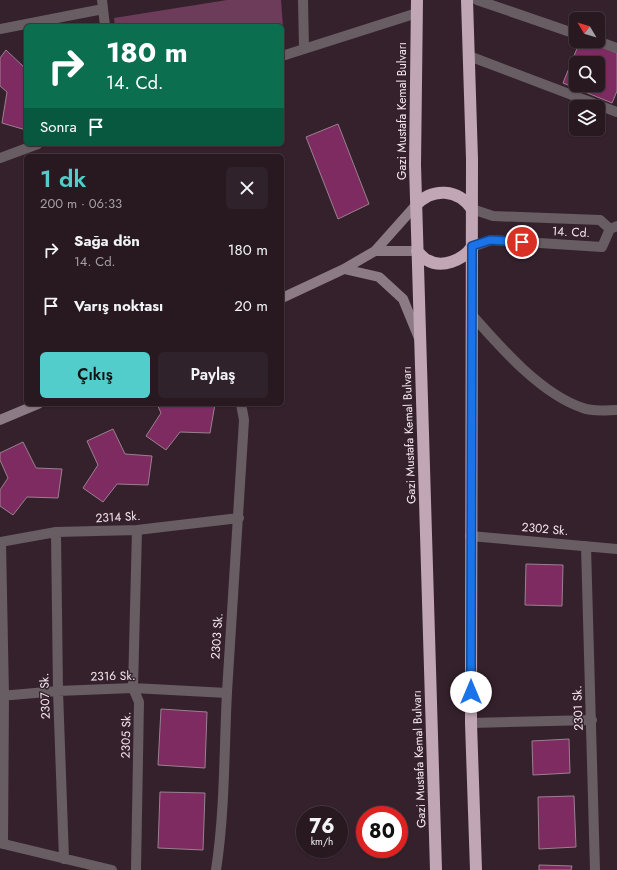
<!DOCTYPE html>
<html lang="tr">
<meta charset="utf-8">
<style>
body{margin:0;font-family:Jost,sans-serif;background:#30222a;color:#f1f3f6;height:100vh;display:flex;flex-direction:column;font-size:15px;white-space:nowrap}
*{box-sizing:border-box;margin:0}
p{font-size:13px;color:#a5a0a5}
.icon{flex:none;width:22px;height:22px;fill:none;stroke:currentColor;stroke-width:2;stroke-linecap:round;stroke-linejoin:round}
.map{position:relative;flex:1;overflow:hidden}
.side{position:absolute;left:24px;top:154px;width:260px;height:252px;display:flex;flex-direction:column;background:#281921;border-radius:6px;box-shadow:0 1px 3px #0004,0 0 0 1px #44383f}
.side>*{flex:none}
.hud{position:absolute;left:24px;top:24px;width:260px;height:122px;border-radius:6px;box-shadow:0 1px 3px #0004,0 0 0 1px #44383f;background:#0b6e4f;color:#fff;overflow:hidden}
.needle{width:26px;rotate:308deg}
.buttons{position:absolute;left:569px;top:12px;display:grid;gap:8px}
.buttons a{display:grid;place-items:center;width:36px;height:36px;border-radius:6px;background:#281921;box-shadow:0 1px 3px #0004,0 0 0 1px #44383f;font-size:20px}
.speed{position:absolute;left:296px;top:806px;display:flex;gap:8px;font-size:20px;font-weight:700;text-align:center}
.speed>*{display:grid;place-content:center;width:52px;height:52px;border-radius:50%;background:#281921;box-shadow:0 1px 3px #0004,0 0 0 1px #44383f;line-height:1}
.speed small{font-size:10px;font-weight:400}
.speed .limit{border:6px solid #d22;background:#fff;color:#111}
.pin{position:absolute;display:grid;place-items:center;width:34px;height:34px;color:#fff;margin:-17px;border:2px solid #fff;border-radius:50%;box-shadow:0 1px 4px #0007}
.me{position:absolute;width:44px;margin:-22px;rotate:0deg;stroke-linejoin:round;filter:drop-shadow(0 0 3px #0008)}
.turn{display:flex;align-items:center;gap:14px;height:84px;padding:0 16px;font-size:18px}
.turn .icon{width:52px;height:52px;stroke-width:2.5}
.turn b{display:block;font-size:28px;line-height:34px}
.then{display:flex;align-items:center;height:38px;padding:0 16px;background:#0003;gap:8px;font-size:15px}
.round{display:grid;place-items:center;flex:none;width:42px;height:42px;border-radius:6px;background:#30222a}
.head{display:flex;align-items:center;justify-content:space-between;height:68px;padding:0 16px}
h1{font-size:24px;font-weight:600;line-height:30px;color:#53cdcb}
.action{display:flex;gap:8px;margin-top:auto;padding:8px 16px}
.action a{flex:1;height:46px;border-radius:6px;background:#53cdcb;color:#111;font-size:16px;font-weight:600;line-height:46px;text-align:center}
.action a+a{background:#30222a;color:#f1f3f6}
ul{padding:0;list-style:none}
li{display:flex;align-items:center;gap:12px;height:56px;padding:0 16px}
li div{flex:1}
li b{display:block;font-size:15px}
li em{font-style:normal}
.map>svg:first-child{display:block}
.green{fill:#6d3c5a}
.building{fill:#7d2b61;stroke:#9a818f;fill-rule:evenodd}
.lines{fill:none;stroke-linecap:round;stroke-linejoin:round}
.street{stroke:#685d63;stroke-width:10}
.secondary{stroke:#8c7b84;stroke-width:10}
.highway{stroke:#c1a6b5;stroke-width:12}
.route-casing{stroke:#114b97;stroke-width:10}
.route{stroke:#1a73e8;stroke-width:7}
.labels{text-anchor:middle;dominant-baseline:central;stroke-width:3;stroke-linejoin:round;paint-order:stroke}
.street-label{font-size:12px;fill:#f6e8f0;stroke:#35212c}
</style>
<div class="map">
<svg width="617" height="870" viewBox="0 0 617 870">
<rect width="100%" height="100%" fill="#35212c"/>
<!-- green -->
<path class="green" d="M227,0H281L284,40L282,41V26H115L114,18Z"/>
<!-- building -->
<path class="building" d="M580,41H587L617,53V91L612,103L563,83ZM576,63H598V85H576Z
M6,50L26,69V130L2,123L7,92L0,86V58Z
M338,124L369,204L338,219L306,137Z
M157,404H215L210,433L180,432L166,450L146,436L161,413Z
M113,429L125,454L152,456L148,485L117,484L103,502L83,488L98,465L87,441Z
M23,442L36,468L62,469L58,498L27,497L13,515L0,506V490L8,478L0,460V453Z
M526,564L563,565L562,606L525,605Z
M161,709L207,712L205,768L158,765Z
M569,739L570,773L533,775L532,741Z
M160,792L205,793L203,850L158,848Z
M574,796L576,847L539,849L538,797Z
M539,865L572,866L571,870H539Z"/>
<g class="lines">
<!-- street -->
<path class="street" d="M102,0L105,26
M303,0L304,48
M477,0L576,34
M0,29L103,9
M597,41L617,48
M282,56L417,13
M469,56L617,112
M0,158L38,144
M472,209L493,216L600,220L610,229
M472,247L491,240L602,247L610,229L617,226
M472,315C501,348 541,394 583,408C593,412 607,410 617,410
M56,532L58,691L64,859
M470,536L617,549
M0,542L56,532L137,530L239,518
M1,542L4,696L3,844
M586,546L595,870
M0,696L58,691L133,688L227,693
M471,723L592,720
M0,843L112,870
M136,870L139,702L133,688L137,530
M216,870C225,811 224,751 227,692C232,601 239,511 244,420L241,404"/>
<!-- secondary -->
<path class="secondary" d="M375,251H417
M344,269L379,277L403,299L419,338
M282,298L344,269L375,251L416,205
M0,420L38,404"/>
<!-- highway -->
<path class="highway" d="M417,0L415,165L436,870
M467,0L472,159L471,723L476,870
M416,205C433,187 458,189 472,209
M417,251C420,254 423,258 427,260C442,269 463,260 472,247"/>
</g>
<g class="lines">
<!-- route casing -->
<g class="route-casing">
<path id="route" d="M471,692L472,246L490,240L522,242"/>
</g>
<!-- route -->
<use href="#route" class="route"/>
</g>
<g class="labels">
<!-- street labels -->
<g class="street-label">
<text transform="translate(402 111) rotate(-90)">Gazi Mustafa Kemal Bulvarı</text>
<text transform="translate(571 232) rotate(3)">14. Cd.</text>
<text transform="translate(409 435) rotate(-92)">Gazi Mustafa Kemal Bulvarı</text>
<text transform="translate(118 517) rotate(-3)">2314 Sk.</text>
<text transform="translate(545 529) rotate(5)">2302 Sk.</text>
<text transform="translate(217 636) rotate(-86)">2303 Sk.</text>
<text transform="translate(113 676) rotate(-1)">2316 Sk.</text>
<text transform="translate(45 696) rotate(-92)">2307 Sk.</text>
<text transform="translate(578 708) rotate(-92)">2301 Sk.</text>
<text transform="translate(126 735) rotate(-89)">2305 Sk.</text>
<text transform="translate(419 759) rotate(-92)">Gazi Mustafa Kemal Bulvarı</text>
</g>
</g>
</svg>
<div class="buttons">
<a><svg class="needle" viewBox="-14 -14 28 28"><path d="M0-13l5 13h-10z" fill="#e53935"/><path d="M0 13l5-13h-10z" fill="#a5a0a5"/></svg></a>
<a><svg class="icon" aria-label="search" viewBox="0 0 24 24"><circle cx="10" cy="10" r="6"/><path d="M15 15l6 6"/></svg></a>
<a><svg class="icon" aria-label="layers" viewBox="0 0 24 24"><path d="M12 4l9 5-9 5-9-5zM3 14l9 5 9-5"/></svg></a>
</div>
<div class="speed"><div>76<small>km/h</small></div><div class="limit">80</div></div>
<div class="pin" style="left:522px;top:242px;background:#d93025"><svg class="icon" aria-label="arrive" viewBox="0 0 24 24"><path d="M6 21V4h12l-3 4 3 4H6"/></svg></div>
<svg class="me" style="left:471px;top:692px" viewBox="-20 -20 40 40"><circle r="19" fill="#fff"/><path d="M0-13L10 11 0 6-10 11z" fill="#1a73e8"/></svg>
<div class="hud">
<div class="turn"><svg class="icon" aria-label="right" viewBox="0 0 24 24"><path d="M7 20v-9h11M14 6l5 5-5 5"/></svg><div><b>180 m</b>14. Cd.</div></div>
<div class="then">Sonra<svg class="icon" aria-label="arrive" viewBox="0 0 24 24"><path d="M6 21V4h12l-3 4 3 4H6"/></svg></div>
</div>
<section class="side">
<div class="head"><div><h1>1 dk</h1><p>200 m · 06:33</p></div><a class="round"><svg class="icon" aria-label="close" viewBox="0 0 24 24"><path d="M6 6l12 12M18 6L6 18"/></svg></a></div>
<ul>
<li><svg class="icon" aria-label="right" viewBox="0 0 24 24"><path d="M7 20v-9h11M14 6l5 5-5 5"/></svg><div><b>Sağa dön</b><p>14. Cd.</p></div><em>180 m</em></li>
<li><svg class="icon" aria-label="arrive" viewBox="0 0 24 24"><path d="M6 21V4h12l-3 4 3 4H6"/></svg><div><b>Varış noktası</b></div><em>20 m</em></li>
</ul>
<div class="action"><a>Çıkış</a><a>Paylaş</a></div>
</section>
</div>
